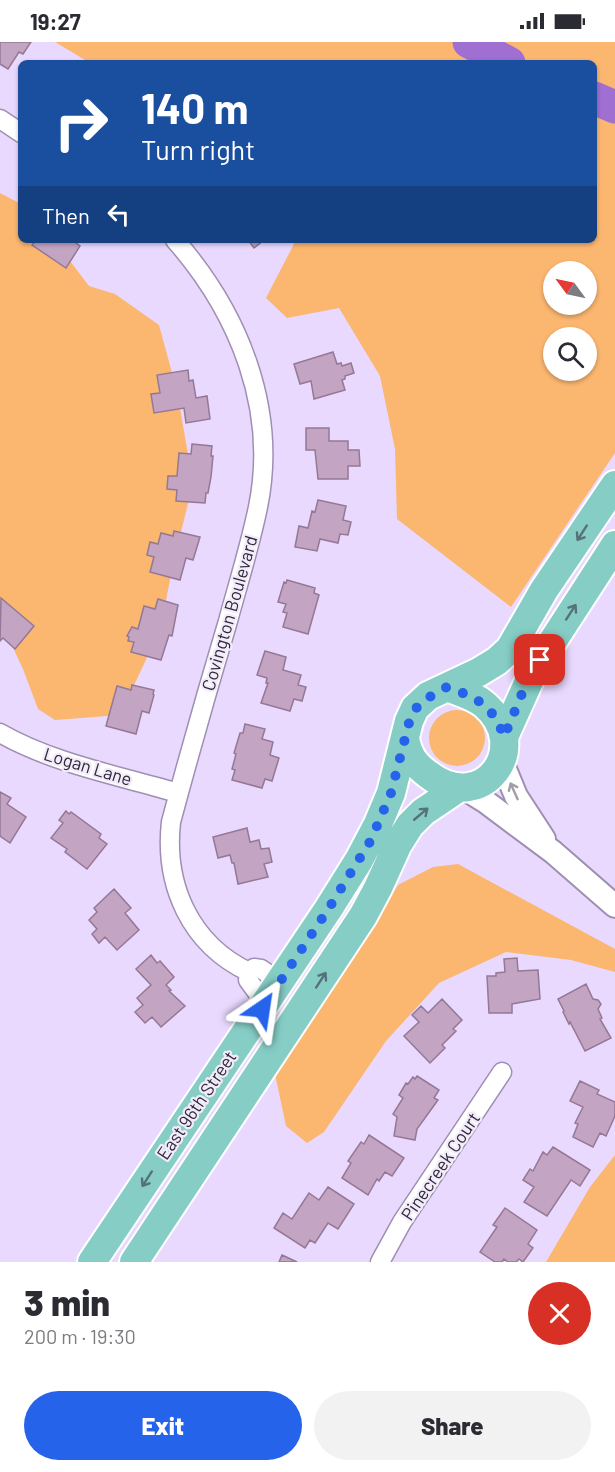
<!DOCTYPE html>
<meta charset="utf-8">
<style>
body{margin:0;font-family:Barlow,sans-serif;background:#f2f2f3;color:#2b2b33;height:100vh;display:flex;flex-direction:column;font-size:22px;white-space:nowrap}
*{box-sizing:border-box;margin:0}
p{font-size:20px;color:#7c7c81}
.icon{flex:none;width:33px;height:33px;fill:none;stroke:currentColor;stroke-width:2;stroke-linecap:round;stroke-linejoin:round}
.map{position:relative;height:1220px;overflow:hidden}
.panel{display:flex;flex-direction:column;background:#fff;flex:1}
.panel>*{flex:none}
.guide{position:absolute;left:18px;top:18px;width:579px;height:183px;border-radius:9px;box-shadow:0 2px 4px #0004;background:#1a4fa0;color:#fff;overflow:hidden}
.needle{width:39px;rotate:303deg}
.tools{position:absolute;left:543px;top:219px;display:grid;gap:12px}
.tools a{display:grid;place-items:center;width:54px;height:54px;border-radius:50%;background:#fff;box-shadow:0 2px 4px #0004;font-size:30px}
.pin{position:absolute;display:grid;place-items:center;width:51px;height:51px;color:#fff;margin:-26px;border-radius:12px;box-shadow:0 3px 9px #0006}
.me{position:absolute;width:66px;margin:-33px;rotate:32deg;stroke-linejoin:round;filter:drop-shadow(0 0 4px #0008)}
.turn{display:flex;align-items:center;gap:21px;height:126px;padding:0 24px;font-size:27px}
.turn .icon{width:78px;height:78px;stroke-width:2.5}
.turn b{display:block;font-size:42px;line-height:51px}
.then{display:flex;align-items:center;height:57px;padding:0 24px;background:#0003;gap:12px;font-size:22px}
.round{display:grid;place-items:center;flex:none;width:63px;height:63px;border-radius:32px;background:#f2f2f3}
.summary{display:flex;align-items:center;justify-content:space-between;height:102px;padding:0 24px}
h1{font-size:36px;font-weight:800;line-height:45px}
.action{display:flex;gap:12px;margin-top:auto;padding:12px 24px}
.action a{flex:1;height:69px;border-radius:36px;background:#2563eb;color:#fff;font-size:24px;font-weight:800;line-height:69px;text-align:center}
.action a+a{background:#f2f2f3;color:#2b2b33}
.status{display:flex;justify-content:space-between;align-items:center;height:42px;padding:0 30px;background:#fff;direction:ltr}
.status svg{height:16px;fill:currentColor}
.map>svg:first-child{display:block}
.green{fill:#fbb670;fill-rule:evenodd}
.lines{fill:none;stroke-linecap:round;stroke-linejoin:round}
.river{stroke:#9f6fd1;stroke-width:33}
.building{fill:#c3a5c3;stroke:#947895;stroke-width:1.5}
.minor-casing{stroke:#9f8fb2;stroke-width:21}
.tertiary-casing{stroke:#9f8fb2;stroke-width:26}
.primary-casing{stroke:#fff;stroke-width:32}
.minor{stroke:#fff;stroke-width:18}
.tertiary{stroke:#fff;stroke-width:22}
.primary{stroke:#86cdc6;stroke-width:28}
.oneway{stroke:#567277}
.oneway2{stroke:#a19ea5}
.route{stroke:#2563eb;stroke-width:10;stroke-dasharray:0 18}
.labels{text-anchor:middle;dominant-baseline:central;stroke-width:4.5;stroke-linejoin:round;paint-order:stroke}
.street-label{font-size:18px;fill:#2f2837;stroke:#f2ebfa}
</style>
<div class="status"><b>19:27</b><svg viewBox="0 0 49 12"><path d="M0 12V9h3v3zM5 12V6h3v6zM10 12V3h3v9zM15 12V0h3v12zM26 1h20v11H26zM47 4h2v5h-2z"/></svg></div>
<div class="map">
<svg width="615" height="1220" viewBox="0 0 615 1220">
<rect width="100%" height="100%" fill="#e9d9fe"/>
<!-- green -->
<path class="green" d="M55,0H615V411L511,565L397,477L395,407L380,334L339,266L287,276L266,256L296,198H594V21H90ZM554,230H586V262H554ZM554,296H586V328H554Z
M0,151L21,162V198H54L89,244L115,252L159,283L177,349L193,441L173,523L160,588L120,673L55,678L38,667L23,627L0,578Z
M429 696a28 28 0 1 1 56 0a28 28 0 1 1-56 0Z
M458,822L615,907V930L571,918L506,910L439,941L386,999L324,1090L307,1101L286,1084L275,1032L398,843L433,825Z
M615,1113V1220H546L590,1145Z"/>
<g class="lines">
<!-- river -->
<path class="river" d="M469,0L509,21
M594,56L615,65"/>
</g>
<!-- building -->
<path class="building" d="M0,0H31L23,12L19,10L8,27L0,22Z
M36,198H72L80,204L66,226L32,203Z
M248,198H264L254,206Z
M333,310L337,322L341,321L342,324L351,321L354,331L345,334V337L342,338L345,348L314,357L311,339L300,342L294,322Z
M188,328L189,339L193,338L196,356L207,354L210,377L186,381L184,366L154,371L151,352L160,351L157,333Z
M306,386H329V399H348V408H359L360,424H348V437H318L315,408H306Z
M192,402L212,404L211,414H213L211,435L208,451H206L205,461L176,459L177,448L167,447L168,434H177L179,411L191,412Z
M318,458L346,464L343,478L351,480L348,493L340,492L338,501L320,497L317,509L295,505L299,484L308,486L312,469L315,470Z
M174,489L200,495L193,518L186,516L180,538L150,530L154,515L147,513L150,500L158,502L161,491L173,494Z
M287,538L315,546L314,551L319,553L308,592L283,585L287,571L283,570L286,562L278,560L284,540L286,541Z
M1,556L34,584L15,607L3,596L0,599Z
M158,557L178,563L172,594L169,593L161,618L131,610L134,600L128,599L129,595L127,594L132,585L138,587L144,564L155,567Z
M265,609L286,615L283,628L301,633L298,643L306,645L302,659L294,657L290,669L261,661L268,641H266L267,636L257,633Z
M132,643L154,648L153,652L154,653L149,671L142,669L136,692L106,684L117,644L131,648Z
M245,682L265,687L262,697L273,700L270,713L279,716L272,739L265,737L262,746L232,738L235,728L232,727L236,712L234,711L240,691H243Z
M0,750L11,756L7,762L26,775L10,801L0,794Z
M66,769L69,772L71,770L101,792L99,796L107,802L87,827L65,810L67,807L51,796L63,781L59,778Z
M247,786L250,800L259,798L261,807L269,806L272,820L264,822L268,835L238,842L234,821H232L230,813L218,816L213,795Z
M114,847L131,866L125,871L139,888L117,908L105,895L99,901L92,892L97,887L89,878L97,870L94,866Z
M151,913L157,921L160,919L174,935L166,943L171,948L169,949L185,964L161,985L152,975L145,981L135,970L143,963L137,956L151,943L136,927Z
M517,916L518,929L538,928L540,957L512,962V971H489L487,934H496V931L505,930L504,917Z
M586,942L593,957L598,958L601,962L598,967L602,976L600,977L611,996L585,1009L570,980L569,982L563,970L564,969L558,957Z
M442,957L462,978L453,987L456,989L442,1003L445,1006L430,1021L404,994L419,980L412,973L421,964L428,971Z
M417,1034L439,1048L434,1056L438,1058L417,1087L415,1098L394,1094L397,1075L393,1072L403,1056L399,1053L406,1041L408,1042L413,1035L415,1037Z
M580,1039L599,1048L597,1052L615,1060V1074L606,1094L600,1091L593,1105L573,1095L578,1082L575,1081L583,1065L570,1059Z
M369,1093L404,1116L392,1134L385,1130L379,1139L377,1137L368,1153L342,1136L351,1121L348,1119L361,1100L364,1102Z
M553,1105L590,1128L580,1144L571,1138L547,1174L524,1160L534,1145L523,1138L530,1127L533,1129L543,1110L547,1113Z
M328,1145L354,1162L338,1187L328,1181L315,1201L310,1198L305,1206L274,1186L283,1171L292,1177L309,1151L319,1158Z
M505,1166L537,1188L528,1202L533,1206L523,1220L519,1217L516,1220H508L504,1217L502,1220H495L480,1210L497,1185L493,1183Z
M282,1213L297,1220H279Z"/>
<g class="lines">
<!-- minor casing -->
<g class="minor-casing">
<path id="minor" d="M0,77L21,91
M175,198C239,271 278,367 258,465C250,504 238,542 228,579C208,646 189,713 171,780C164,843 190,902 249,930
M0,691C52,721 120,734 178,751
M249,930L248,938L259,953L262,967
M249,930L254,926L261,927L279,939
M380,1220L402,1180L502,1030"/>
</g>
<!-- tertiary casing -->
<g class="tertiary-casing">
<path id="tertiary" d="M502,720L516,754L544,797
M465,747L486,760L553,810L615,864"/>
</g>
<!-- primary casing -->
<g class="primary-casing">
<path id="primary" d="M504,695L534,628L615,503
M405,696C408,714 415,723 429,733C483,774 533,705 485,663C475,654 460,650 447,645
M92,1220L329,866L359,818L378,782L391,751L409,679L415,666L428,654L479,630L497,619L510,607L544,548L615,443
M134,1220L363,874L378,846L398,802L410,783L423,770L457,747"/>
</g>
<!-- minor -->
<use href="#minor" class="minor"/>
<!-- tertiary -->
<use href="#tertiary" class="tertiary"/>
<!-- primary -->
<use href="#primary" class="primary"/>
</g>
<!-- one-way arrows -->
<defs><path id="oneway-shaft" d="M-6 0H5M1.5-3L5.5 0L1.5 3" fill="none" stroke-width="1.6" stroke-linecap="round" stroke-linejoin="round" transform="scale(1.5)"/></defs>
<g class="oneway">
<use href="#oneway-shaft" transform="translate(582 491) rotate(123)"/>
<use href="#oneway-shaft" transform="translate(571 570) rotate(-57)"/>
<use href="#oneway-shaft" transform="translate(421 772) rotate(-40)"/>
<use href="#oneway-shaft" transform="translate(321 938) rotate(-57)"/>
<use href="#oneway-shaft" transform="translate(147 1137) rotate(123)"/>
</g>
<use class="oneway2" href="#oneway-shaft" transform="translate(514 749) rotate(-114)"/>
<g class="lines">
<!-- route -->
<path class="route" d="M262,967L329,866L371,798L391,751L411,673L421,660L447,645C477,656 493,663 504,695L526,642L540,618"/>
</g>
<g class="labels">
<!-- street labels -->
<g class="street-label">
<text transform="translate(229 571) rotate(-74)">Covington Boulevard</text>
<text transform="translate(88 724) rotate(17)">Logan Lane</text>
<text transform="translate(196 1063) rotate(-56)">East 96th Street</text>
<text transform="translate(440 1124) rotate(-56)">Pinecreek Court</text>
</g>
</g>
</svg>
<div class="tools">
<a><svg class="needle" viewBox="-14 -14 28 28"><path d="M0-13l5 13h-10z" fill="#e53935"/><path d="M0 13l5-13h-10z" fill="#7c7c81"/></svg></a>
<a><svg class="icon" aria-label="search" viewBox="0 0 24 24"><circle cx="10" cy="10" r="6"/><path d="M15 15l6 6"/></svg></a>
</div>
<div class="pin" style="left:540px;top:618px;background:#d93025"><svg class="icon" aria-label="arrive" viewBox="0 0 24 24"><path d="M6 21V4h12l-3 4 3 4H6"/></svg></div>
<svg class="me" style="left:262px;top:967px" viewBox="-20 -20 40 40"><path d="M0-17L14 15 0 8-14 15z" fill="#2563eb" stroke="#fff" stroke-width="4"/></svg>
<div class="guide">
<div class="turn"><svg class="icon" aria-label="right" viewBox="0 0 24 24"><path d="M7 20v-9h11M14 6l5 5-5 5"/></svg><div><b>140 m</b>Turn right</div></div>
<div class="then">Then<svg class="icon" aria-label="left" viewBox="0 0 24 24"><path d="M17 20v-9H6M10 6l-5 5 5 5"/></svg></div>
</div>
</div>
<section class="panel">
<div class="summary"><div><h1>3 min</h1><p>200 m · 19:30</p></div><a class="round" style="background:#d93025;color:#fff"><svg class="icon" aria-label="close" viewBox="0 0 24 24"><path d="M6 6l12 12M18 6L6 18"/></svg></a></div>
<div class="action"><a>Exit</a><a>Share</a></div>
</section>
